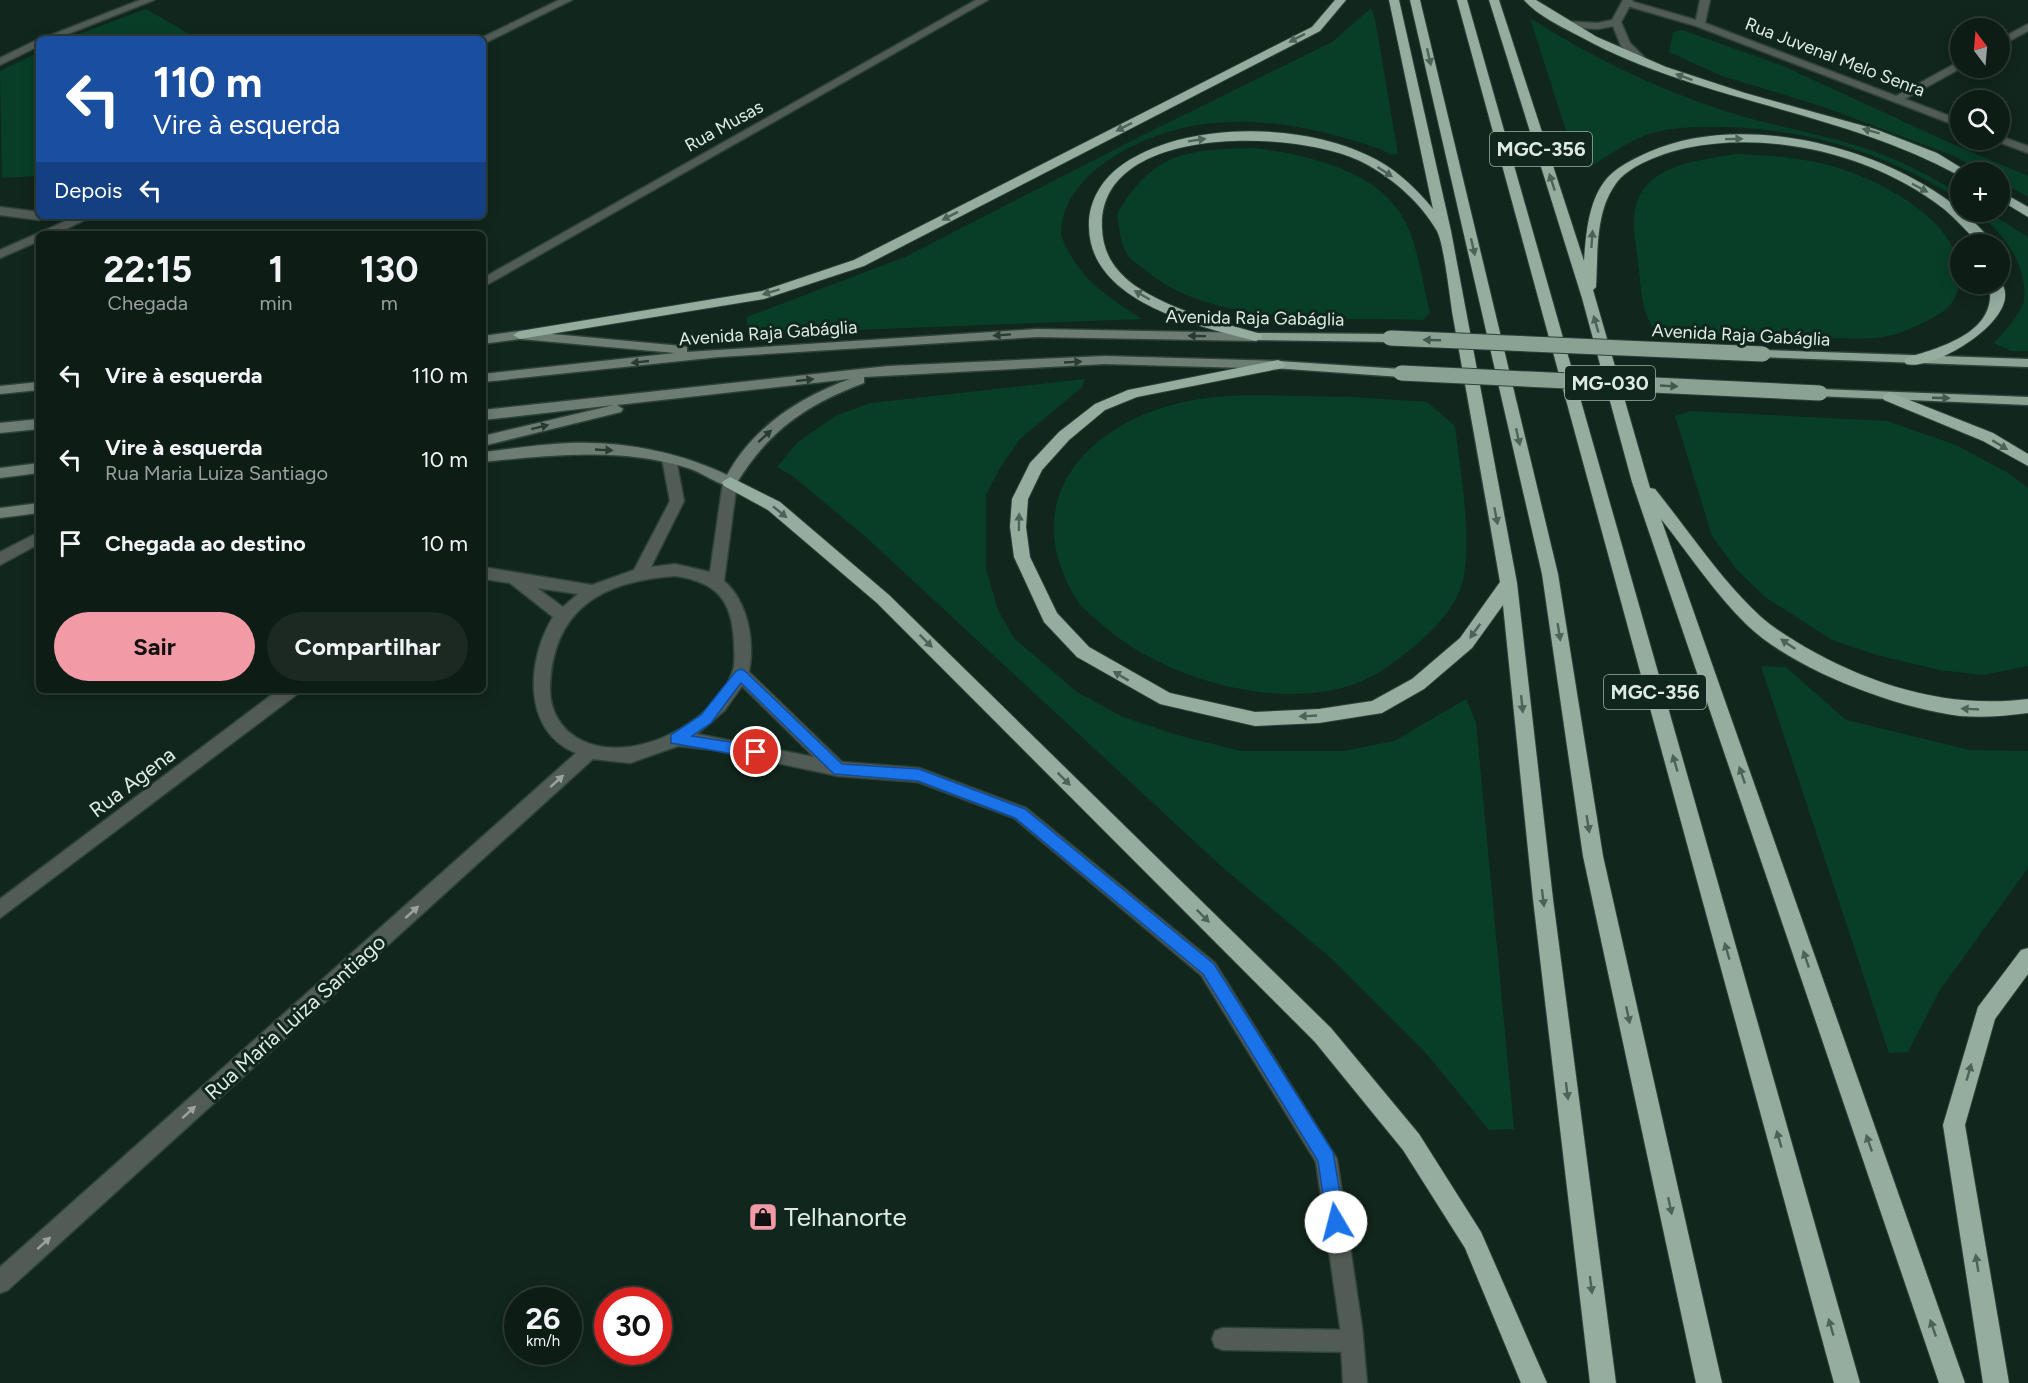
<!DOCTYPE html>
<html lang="pt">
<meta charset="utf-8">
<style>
body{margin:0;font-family:Figtree,sans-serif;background:#1b2922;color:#f1f3f6;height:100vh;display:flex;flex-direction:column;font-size:22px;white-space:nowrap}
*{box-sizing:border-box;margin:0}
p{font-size:20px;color:#9aa1a0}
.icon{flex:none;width:33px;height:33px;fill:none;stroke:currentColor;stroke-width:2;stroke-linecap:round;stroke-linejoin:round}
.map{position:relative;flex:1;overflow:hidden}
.panel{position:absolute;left:36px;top:231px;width:450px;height:462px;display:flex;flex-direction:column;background:#0d1c15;border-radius:9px;box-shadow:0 3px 15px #0003,0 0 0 2px #2d3a34}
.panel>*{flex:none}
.banner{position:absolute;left:36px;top:36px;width:450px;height:183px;border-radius:9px;box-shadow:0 3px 15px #0003,0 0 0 2px #2d3a34;background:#1a4fa0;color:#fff;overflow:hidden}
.needle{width:39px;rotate:344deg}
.fabs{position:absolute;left:1950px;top:18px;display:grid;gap:12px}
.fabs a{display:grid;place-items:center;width:60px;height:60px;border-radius:50%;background:#0d1c15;box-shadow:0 3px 15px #0003,0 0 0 2px #2d3a34;font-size:30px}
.speed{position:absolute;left:504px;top:1287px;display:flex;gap:12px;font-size:30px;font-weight:700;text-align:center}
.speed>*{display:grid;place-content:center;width:78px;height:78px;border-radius:50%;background:#0d1c15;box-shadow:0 3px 15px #0003,0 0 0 2px #2d3a34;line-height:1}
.speed small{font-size:15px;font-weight:400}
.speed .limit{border:9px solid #d22;background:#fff;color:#111}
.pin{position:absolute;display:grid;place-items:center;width:51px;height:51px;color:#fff;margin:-26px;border:3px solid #fff;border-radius:50%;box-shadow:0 2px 6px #0007}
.me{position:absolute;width:66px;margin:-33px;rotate:352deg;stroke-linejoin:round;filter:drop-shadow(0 0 4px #0008)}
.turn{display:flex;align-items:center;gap:21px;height:126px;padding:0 18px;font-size:27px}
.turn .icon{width:78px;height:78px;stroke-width:2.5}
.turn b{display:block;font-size:42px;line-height:51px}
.then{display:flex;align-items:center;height:57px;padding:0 18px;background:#0003;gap:12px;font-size:22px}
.eta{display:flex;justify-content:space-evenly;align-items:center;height:102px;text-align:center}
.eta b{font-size:36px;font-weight:700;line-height:42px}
.action{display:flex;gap:12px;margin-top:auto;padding:12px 18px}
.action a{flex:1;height:69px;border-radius:36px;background:#f39aa7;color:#111;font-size:24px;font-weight:700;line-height:69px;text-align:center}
.action a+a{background:#1b2922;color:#f1f3f6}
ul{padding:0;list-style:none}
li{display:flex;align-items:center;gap:18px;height:84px;padding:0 18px}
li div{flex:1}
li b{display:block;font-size:22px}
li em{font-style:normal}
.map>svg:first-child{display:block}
.green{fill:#083e28}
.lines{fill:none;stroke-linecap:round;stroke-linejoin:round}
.service-casing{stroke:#2e4238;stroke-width:3}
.minor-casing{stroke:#2e4238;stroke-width:3}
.tertiary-casing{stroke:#2e4238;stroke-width:3}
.secondary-casing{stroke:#2e4238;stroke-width:3}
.trunk-casing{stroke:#2e4238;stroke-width:3}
.motorway-casing{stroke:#2e4238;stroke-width:2}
.service{fill:#525c56;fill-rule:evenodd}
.minor{fill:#525c56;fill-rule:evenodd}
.tertiary{fill:#525c56;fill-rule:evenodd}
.secondary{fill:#6d7d73;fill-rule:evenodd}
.trunk{fill:#8aa294;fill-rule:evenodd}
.motorway{fill:#94ad9f;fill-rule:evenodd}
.trunk-bridge-casing{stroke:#2e4238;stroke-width:17;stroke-linecap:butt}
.trunk-bridge{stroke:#8aa294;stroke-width:15}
.oneway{fill:#4c6357}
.oneway2{fill:#283c32}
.oneway3{fill:#41584c}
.oneway4{fill:#98a49c}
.route{fill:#1a73e8;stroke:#114b97;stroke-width:1.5}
.labels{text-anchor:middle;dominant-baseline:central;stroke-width:6;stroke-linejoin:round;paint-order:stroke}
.far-street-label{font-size:18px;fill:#deebe3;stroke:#11261c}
.shield{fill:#11261c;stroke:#a0b0a7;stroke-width:1.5}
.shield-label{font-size:20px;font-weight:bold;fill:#deebe3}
.street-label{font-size:21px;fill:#deebe3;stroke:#11261c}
.near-poi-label{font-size:26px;fill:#deebe3;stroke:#11261c;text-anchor:start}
</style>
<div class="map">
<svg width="2028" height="1383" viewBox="0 0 2028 1383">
<rect width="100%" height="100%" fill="#11261c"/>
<!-- green -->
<path class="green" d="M1371,8L1375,19L1398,154L1390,155L1383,150C1322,130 1269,116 1204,124C1153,131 1081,162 1064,214C1062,222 1059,233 1063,240C1080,280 1108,297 1142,319L747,334V317L905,257L1143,135L1332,42Z
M146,9L198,39H66Z
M1530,18C1590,56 1652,87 1719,109C1766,125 1814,132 1861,147C1897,158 1928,175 1960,194V200C1886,152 1797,125 1708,127C1689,127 1667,128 1649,134C1626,142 1609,156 1589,167L1582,165L1574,156Z
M1682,30L1781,65L1948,142L2028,176V197L2000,181V172H1984L1954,156L1821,106L1722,76L1669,52L1673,32Z
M39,52V176L2,178L0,71Z
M1254,148C1308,155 1380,170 1406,223C1418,247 1423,285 1430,312L1423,320C1339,317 1211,328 1144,269C1139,265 1130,260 1127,254C1120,243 1119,226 1117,214C1154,151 1186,150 1254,148Z
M1735,154C1771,155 1807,158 1842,169C1885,183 1960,223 1960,275C1960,287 1956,301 1945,310C1933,319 1911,329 1896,334C1877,341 1840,338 1819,338C1765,336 1710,335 1656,331C1642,316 1641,289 1639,270C1637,249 1630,222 1637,202C1650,164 1701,160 1735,154Z
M1976,212H1988L2028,237V351H2011L1994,343C2004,332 2020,315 2024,301C2028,263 2002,232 1976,212Z
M1085,379L1082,387L1020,439L1000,468L986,495V569L998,610L1014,638L1077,692L1121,716L1177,735L1241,751H1344L1394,741L1466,699L1476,722L1514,1129L1489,1130L1425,1052L1332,959L1221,866L867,538L794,477L777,467L798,442L837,415L871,403Z
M1353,397L1427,402L1455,426C1460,470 1475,549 1460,590C1449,617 1424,639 1401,657C1384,670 1367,681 1345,687C1266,709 1157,676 1098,621C1092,616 1084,610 1079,603C1019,512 1073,434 1168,406C1226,389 1293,397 1353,397Z
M1690,411L1887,421L1956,445L2008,473L2028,488V666L1983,675L1939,670L1877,655L1832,640L1765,597L1737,570L1712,536L1675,416Z
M1761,666L1786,667L1846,720L1970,750L2028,751V868L1940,990L1908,1052L1889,1053Z"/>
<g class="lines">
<!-- service casing -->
<g class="service-casing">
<path id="service" d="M1223,1328L1352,1330L1360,1333L1363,1341L1360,1349L1352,1352L1223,1350L1215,1347L1212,1339L1215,1331Z"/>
</g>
<!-- minor casing -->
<g class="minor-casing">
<path id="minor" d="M140,0H154L55,39H41Z
M559,0H572L487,42L483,43V39H479Z
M976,0H988L483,287V278Z
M1627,0L1696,20L1700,0H1710L1705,23L1896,96L1960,61L1961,68L1905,99L1960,120V127L1696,26L1624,5L1622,3Z
M2028,24V31L2000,46V39Z
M39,39V46L0,65V58Z
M2000,136L2028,146V153L1996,141L1995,140H2000Z
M0,207L39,212V216H45L39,220L0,215Z
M77,216H93L56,234H39V241L0,258V250Z
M669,454L676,459L684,501L651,567L675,564L710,572L723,482L730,477L735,478L737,482L724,581C748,602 755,641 749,672L842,762L919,768L1026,808L1215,963L1337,1159L1362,1327L1367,1383H1343L1340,1327L1316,1162L1201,975L1014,818L918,782L838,776L715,750L678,746L630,763L593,759L8,1290L0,1293V1267L576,753C521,731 527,659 553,617L510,583L483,579V567L592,585L634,570L670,501L662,459ZM675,576C717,582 732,600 734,642C734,652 736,664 732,673C714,723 631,766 581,740C561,730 550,711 550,689C552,609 602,581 675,576ZM537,588L578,594L563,607ZM742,686L814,757L697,734L725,710Z
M39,532V544L0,565V552Z
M278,690H298L296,695L0,918V899Z"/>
</g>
<!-- tertiary casing -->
<g class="tertiary-casing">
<path id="tertiary" d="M1623,0H1633L1621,22L1630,43L1647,60V64H1639L1621,46L1613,26L1598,29L1562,27L1557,24L1562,21L1598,23L1612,20Z"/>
</g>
<!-- secondary casing -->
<g class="secondary-casing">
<path id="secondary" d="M1037,329L1256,333L1263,337L1256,341L1037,337L719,357L483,382V374L675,353L520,339L483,344V336L520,331L682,346L687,347V352Z
M1105,356L1278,361L1285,365L1278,369L1105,364L864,377V383C805,405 767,432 735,486L730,487C715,483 703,473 688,468C621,447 551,455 483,462V452C512,449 541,444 570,443C622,441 680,452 727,475C753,427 800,397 850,379L617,405L623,409L621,412L483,446V436L614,405L483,420V410L888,366Z
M39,382V390L0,394V386Z
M39,419V429L0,433V423Z
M39,463V473L0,478V468Z
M39,503V513L0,518V508Z"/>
</g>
<!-- trunk casing -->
<g class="trunk-casing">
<path id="trunk" d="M1256,333L1390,334L1397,338L1390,342L1251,340V334Z
M1763,350L2028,359V367L1758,357V351Z
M1278,361L1401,369L1408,373L1401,377L1273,368V362Z
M1820,389L2028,397V405L1815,396L1813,393Z"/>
</g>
<!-- motorway casing -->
<g class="motorway-casing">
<path id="motorway" d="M1335,0H1346L1320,31L864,266L764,299L520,339L513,335L520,331L762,291L854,260L1312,27Z
M1389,0H1399L1451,231L1517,583L1553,899L1616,1383H1590L1533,899L1503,605L1472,648L1424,689L1382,713L1319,723L1255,726L1160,704L1077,657L1044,622L1014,557L1010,527L1012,499L1030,463L1059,432L1095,404L1128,390L1278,360L1283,362L1285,365L1283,368L1137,397L1105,410L1069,440L1042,470L1028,499L1026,527L1030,557L1057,613L1089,647L1170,693L1255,712L1319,709L1372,701L1412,679L1460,638L1500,582C1485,494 1469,406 1453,317C1450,299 1444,244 1437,231C1420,201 1388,174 1358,160C1294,130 1097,123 1102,228C1103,253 1114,270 1134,285C1172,311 1217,321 1261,334L1263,337L1256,341C1197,326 1090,302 1089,227C1088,204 1100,182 1118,168C1179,121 1299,122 1367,155C1394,167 1414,186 1433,209Z
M1410,0H1420L1558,574L1603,856L1722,1383H1696L1583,856L1542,574Z
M1457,0H1467L1860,1383H1834Z
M1489,0H1499L1584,261C1586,235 1588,204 1604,182C1614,168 1633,159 1649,152C1753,105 1926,156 1994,244H1980C1968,233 1957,220 1944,209C1875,155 1772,130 1686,148C1664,153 1628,165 1615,185C1595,213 1598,255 1596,287L1593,290L1650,488L1655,489C1689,531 1720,579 1760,616C1773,628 1790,638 1805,647C1873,686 1949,709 2028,699V713C2005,716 1983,718 1960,716C1896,708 1794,670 1747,625C1715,594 1689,554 1661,519L1965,1383H1939L1632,482L1582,298Z
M1524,0H1536L1597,37L1666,67L1745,93L1875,129L1937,153L1968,172L1958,175C1839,110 1700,102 1581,37C1562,27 1538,16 1524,0Z
M2000,191L2028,207V217L2000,200Z
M2000,281C2028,315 1934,372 1906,364L1904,361L1906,358C1942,347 1999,332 1989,284H2000Z
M1889,392L1993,433L2028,454V466L1983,441L1884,400L1882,397Z
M730,477L780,502L889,595L1331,1028L1419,1134L1481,1232L1547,1383H1521L1465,1248L1403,1150L1315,1042L877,603L768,510L724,486L722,482Z
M2028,948V974L1995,1019L1965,1125L2009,1383H1983L1943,1125L1978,1007L2021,950Z"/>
</g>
<!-- service -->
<use href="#service" class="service"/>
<!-- minor -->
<use href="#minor" class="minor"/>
<!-- tertiary -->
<use href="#tertiary" class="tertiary"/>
<!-- secondary -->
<use href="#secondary" class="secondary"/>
<!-- trunk -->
<use href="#trunk" class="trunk"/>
<!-- motorway -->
<use href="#motorway" class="motorway"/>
<!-- trunk-bridge casing -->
<g class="trunk-bridge-casing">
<path id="trunk-bridge" d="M1390,338L1763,354
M1401,373L1820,393"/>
</g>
<!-- trunk-bridge -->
<use href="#trunk-bridge" class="trunk-bridge"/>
</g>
<!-- one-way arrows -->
<defs><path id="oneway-solid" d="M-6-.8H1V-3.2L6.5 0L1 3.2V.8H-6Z" transform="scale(1.5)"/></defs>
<g class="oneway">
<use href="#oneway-solid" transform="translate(1297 38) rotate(153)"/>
<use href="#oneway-solid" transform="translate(1429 57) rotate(77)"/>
<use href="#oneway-solid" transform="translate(1684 77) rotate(-160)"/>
<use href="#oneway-solid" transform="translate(1124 127) rotate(153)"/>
<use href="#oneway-solid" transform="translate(1871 131) rotate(-165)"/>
<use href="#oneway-solid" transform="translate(1734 139) rotate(-1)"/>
<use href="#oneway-solid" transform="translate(1197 140) rotate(-9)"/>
<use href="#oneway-solid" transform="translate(1385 172) rotate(33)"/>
<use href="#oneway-solid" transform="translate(1552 182) rotate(-108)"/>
<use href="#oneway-solid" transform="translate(1920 188) rotate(28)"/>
<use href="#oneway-solid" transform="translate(950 216) rotate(153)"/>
<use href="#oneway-solid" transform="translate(1592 239) rotate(-86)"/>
<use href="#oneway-solid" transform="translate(1473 247) rotate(77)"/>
<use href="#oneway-solid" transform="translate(771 292) rotate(163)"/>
<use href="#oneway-solid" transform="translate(1142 295) rotate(-150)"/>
<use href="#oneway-solid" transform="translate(1596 324) rotate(-106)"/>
<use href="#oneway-solid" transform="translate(1518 437) rotate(77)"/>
<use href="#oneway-solid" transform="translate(2000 445) rotate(31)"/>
<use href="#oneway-solid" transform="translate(780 512) rotate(39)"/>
<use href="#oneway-solid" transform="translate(1496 516) rotate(79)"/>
<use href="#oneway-solid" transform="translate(1019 522) rotate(-89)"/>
<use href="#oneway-solid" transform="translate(1475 631) rotate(126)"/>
<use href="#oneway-solid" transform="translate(1559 632) rotate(81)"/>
<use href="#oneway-solid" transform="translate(926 641) rotate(45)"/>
<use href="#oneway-solid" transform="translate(1788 644) rotate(-146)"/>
<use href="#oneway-solid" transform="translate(1121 676) rotate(-149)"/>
<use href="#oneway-solid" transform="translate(1522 704) rotate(84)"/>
<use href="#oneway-solid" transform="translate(1970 709) rotate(-177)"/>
<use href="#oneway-solid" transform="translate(1308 716) rotate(177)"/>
<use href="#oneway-solid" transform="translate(1675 763) rotate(-106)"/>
<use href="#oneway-solid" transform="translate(1742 775) rotate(-109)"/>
<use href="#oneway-solid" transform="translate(1064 779) rotate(45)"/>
<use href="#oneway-solid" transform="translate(1588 824) rotate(81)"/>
<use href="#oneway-solid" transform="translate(1543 898) rotate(83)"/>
<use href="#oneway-solid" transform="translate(1203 916) rotate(45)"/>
<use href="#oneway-solid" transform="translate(1727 951) rotate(-106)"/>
<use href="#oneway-solid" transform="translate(1806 959) rotate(-109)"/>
<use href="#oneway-solid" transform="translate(1628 1015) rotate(78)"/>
<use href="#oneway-solid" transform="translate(1969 1072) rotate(-74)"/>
<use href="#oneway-solid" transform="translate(1567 1091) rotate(83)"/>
<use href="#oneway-solid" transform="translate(1779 1139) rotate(-106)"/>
<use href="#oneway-solid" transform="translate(1869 1143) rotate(-109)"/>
<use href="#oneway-solid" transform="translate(1670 1206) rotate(78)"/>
<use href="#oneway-solid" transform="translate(1977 1263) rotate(-99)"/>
<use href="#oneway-solid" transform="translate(1591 1285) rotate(83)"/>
<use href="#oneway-solid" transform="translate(1831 1327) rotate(-106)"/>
<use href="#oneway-solid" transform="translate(1933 1328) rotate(-109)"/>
</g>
<g class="oneway2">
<use href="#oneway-solid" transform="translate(1002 335) rotate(176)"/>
<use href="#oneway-solid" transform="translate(1197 336) rotate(-179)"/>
<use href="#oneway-solid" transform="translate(640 362) rotate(174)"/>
<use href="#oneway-solid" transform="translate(1073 362) rotate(-3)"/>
<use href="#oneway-solid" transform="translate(805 380) rotate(-6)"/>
<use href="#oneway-solid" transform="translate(540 427) rotate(-14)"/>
<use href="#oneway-solid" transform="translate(765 436) rotate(-42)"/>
<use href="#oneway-solid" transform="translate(604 450) rotate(3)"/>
</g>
<g class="oneway3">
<use href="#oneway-solid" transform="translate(1432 340) rotate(-178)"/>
<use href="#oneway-solid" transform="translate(1669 386) rotate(3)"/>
<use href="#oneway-solid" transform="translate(1941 398) rotate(2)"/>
</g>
<g class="oneway4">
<use href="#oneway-solid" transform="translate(557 781) rotate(-42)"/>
<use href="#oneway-solid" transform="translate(412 912) rotate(-42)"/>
<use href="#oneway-solid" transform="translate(189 1112) rotate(-42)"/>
<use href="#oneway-solid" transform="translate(44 1243) rotate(-42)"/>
</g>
<!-- route -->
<path class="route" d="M741,669L745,671L842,764L919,769L1025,809L1214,964L1333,1152L1345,1222L1342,1228L1336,1231L1329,1228L1327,1222L1318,1161L1203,974L1015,818L918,781L834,774L741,683L711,723L692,736L756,746L761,748V756L756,758L671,743V735L701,715L736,671Z"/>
<!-- icons -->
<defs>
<g id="shop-square" transform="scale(1.5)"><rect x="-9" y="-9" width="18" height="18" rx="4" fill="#f39aa7" stroke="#11261c"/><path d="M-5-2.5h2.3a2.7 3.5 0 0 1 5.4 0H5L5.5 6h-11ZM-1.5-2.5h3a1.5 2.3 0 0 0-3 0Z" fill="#111"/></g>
</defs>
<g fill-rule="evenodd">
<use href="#shop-square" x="763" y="1217"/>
</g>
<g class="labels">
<!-- far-street labels -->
<g class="far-street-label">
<text transform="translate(1835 57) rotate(21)">Rua Juvenal Melo Senra</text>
<text transform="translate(724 126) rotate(-29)">Rua Musas</text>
<text transform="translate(1255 318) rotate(1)">Avenida Raja Gabáglia</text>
<text transform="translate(768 333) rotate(-4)">Avenida Raja Gabáglia</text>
<text transform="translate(1741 335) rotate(3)">Avenida Raja Gabáglia</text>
</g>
<!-- shield labels -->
<g class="shield">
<rect x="1490" y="132" width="102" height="34" rx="4.5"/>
<rect x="1565" y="366" width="90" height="34" rx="4.5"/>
<rect x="1604" y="675" width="102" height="34" rx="4.5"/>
</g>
<g class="shield-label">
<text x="1541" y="149">MGC-356</text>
<text x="1610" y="383">MG-030</text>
<text x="1655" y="692">MGC-356</text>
</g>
<!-- street labels -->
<g class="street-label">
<text transform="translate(132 782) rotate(-37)">Rua Agena</text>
<text transform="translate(295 1017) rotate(-42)">Rua Maria Luiza Santiago</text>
</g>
<!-- near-poi labels -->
<g class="near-poi-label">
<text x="784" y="1217">Telhanorte</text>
</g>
</g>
</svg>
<div class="fabs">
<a><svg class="needle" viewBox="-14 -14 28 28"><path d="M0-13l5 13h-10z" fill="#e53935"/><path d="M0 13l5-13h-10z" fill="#9aa1a0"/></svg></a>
<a><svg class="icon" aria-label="search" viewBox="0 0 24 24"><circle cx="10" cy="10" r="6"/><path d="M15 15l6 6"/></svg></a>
<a>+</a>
<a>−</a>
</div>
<div class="speed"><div>26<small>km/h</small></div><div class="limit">30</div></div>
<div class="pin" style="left:756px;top:752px;background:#d93025"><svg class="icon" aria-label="arrive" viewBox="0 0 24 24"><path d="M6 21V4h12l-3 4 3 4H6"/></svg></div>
<svg class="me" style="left:1336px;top:1222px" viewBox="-20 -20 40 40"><circle r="19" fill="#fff"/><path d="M0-13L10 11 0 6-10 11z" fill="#1a73e8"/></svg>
<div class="banner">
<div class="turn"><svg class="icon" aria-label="left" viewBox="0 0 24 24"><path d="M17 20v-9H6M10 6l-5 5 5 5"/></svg><div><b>110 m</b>Vire à esquerda</div></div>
<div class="then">Depois<svg class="icon" aria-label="left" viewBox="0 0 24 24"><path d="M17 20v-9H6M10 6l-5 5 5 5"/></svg></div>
</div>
<section class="panel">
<div class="eta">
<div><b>22:15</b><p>Chegada</p></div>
<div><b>1</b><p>min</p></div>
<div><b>130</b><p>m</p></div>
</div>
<ul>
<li><svg class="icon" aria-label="left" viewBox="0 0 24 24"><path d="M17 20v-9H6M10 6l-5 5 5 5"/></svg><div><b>Vire à esquerda</b></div><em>110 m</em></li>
<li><svg class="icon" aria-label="left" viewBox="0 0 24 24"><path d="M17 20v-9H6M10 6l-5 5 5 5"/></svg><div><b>Vire à esquerda</b><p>Rua Maria Luiza Santiago</p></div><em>10 m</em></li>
<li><svg class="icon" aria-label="arrive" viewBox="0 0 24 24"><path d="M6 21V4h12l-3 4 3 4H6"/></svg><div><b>Chegada ao destino</b></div><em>10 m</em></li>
</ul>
<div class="action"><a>Sair</a><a>Compartilhar</a></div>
</section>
</div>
